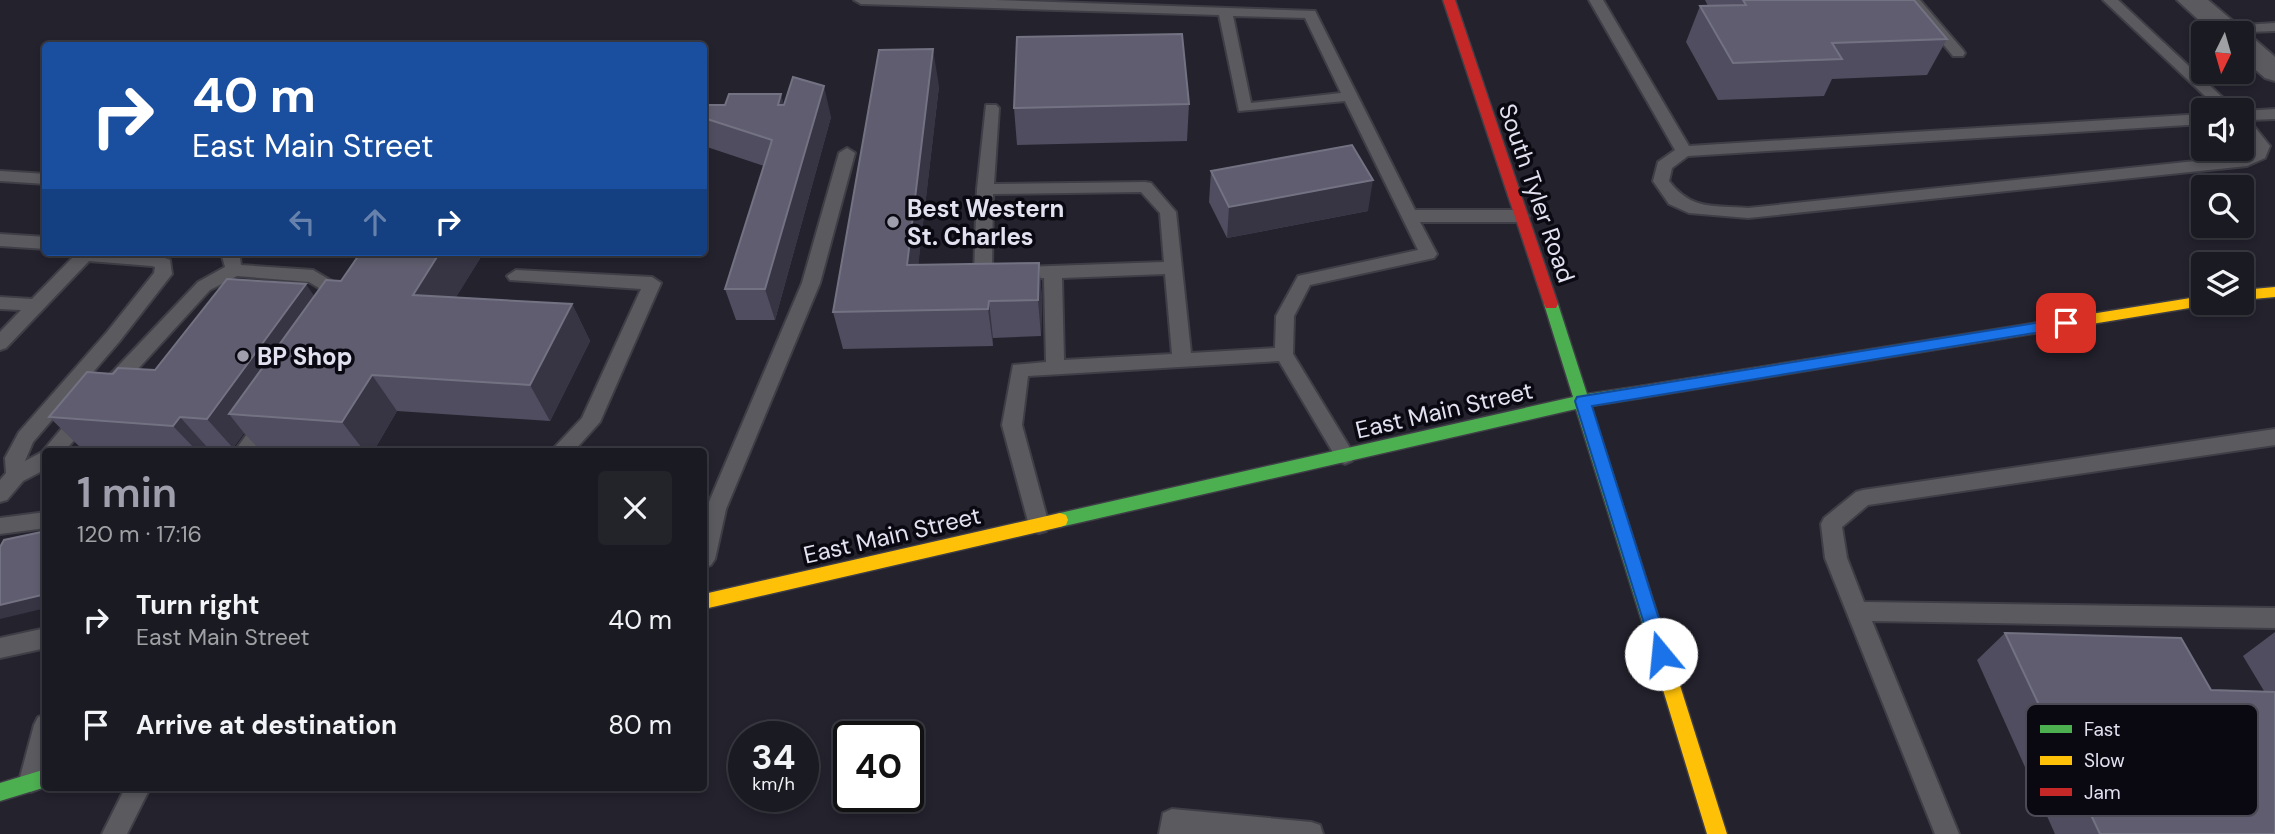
<!DOCTYPE html>
<meta charset="utf-8">
<style>
body{margin:0;font-family:"DM Sans",sans-serif;background:#23232a;color:#f1f3f6;height:100vh;display:flex;flex-direction:column;font-size:26px;white-space:nowrap}
*{box-sizing:border-box;margin:0}
p{font-size:23px;color:#9fa1a5}
.icon{flex:none;width:38px;height:38px;fill:none;stroke:currentColor;stroke-width:2;stroke-linecap:round;stroke-linejoin:round}
.map{position:relative;flex:1;overflow:hidden}
.panel{position:absolute;left:42px;top:448px;width:665px;height:343px;display:flex;flex-direction:column;background:#1a1a22;border-radius:7px;box-shadow:0 4px 10px #0003,0 0 0 2px #383840}
.panel>*{flex:none}
.guide{position:absolute;left:42px;top:42px;width:665px;height:214px;border-radius:7px;box-shadow:0 4px 10px #0003,0 0 0 2px #383840;background:#1a4fa0;color:#fff;overflow:hidden}
.needle{width:46px;rotate:185deg}
.controls{position:absolute;left:2191px;top:21px;display:grid;gap:14px}
.controls a{display:grid;place-items:center;width:63px;height:63px;border-radius:7px;background:#1a1a22;box-shadow:0 4px 10px #0003,0 0 0 2px #383840;font-size:35px}
.speed{position:absolute;left:728px;top:721px;display:flex;gap:14px;font-size:35px;font-weight:700;text-align:center}
.speed>*{display:grid;place-content:center;width:91px;height:91px;border-radius:50%;background:#1a1a22;box-shadow:0 4px 10px #0003,0 0 0 2px #383840;line-height:1}
.speed small{font-size:18px;font-weight:400}
.speed .limit{border:4px solid #111;border-radius:10px;background:#fff;color:#111}
.pin{position:absolute;display:grid;place-items:center;width:60px;height:60px;color:#fff;margin:-30px;border-radius:14px;box-shadow:0 4px 10px #0006}
.me{position:absolute;width:77px;margin:-38px;rotate:343deg;stroke-linejoin:round;filter:drop-shadow(0 0 5px #0008)}
.turn{display:flex;align-items:center;gap:24px;height:147px;padding:0 35px;font-size:32px}
.turn .icon{width:91px;height:91px;stroke-width:2.5}
.turn b{display:block;font-size:49px;line-height:60px}
.lanes{display:flex;align-items:center;height:66px;padding:0 35px;background:#0003;justify-content:center;gap:35px;direction:ltr}
.lanes .off{opacity:.35}
.round{display:grid;place-items:center;flex:none;width:74px;height:74px;border-radius:7px;background:#23232a}
.overview{display:flex;align-items:center;justify-content:space-between;height:119px;padding:0 35px}
h1{font-size:42px;font-weight:600;line-height:52px;color:#9f9eac}
ul{padding:0;list-style:none}
li{display:flex;align-items:center;gap:21px;height:105px;padding:0 35px}
li div{flex:1}
li b{display:block;font-size:26px}
li em{font-style:normal}
.map>svg:first-child{display:block}
.lines{fill:none;stroke-linecap:round;stroke-linejoin:round}
.lane-casing{stroke:#3f3e47;stroke-width:4}
.street-casing{stroke:#3f3e47;stroke-width:4}
.fast-casing{stroke:#3f3e47;stroke-width:3}
.slow-casing{stroke:#3f3e47;stroke-width:3}
.jam-casing{stroke:#3f3e47;stroke-width:3}
.lane{fill:#5a5a5f;fill-rule:evenodd}
.street{fill:#5a5a5f;fill-rule:evenodd}
.fast{fill:#4caf50;fill-rule:evenodd}
.slow{fill:#ffc107;fill-rule:evenodd}
.jam{fill:#c62828;fill-rule:evenodd}
.wall{fill:#4f4d5f}
.shaded-wall{fill:#373544}
.building{fill:#5f5d6f;stroke:#737283;stroke-width:2}
.route{fill:#1a73e8;stroke:#114b97;stroke-width:2}
.poi-dot{fill:#9f9eac;stroke:#0a0912;stroke-width:2.5}
.labels{text-anchor:middle;dominant-baseline:central;stroke-width:7;stroke-linejoin:round;paint-order:stroke}
.street-label{font-size:24px;fill:#e2e1f0;stroke:#0a0912}
.poi-label{font-size:24px;font-weight:bold;fill:#e2e1f0;stroke:#0a0912;text-anchor:start}
.key{fill:#0a0912;stroke:#4b4a55;stroke-width:2}
.key-label{font-size:19px;fill:#e2e1f0}
</style>
<div class="map">
<svg width="2275" height="834" viewBox="0 0 2275 834">
<rect width="100%" height="100%" fill="#23222d"/>
<g class="lines">
<!-- lane casing -->
<g class="lane-casing">
<path id="lane" d="M854,0H995L1315,11L1415,210H1521L1529,216L1521,222H1420L1437,254L1434,258L1310,285L1294,316L1293,354L1355,456L1352,461L1345,464L1338,461L1279,361L1028,376L1022,425L1049,525L1046,531L1039,533L1032,531L1029,525L1002,425L1013,365L1046,362L1044,278L983,280L974,274L977,189L986,105H996L999,108L994,184L1145,182L1151,183L1176,212L1191,353L1275,348L1276,316L1298,276L1418,250L1345,101L1239,111L1219,15L861,4ZM1233,16L1305,18L1341,93L1251,103ZM1141,192L1160,213L1164,262L992,268L993,194ZM1165,274L1172,354L1064,360L1062,278Z
M1589,0H1603L1689,146L2203,114V124L1688,156L1672,168L1669,181C1692,211 1714,205 1748,208L2243,156L2252,151L2254,146L2242,131V111L2275,109V119L2249,120L2270,146L2265,158L2247,166L1748,218L1689,213L1669,204L1653,181L1658,162L1675,150Z
M1906,0H1920L1963,50L1965,53L1963,56H1953Z
M2103,0H2118L2236,110H2220Z
M2275,23V31L2223,33L2220,30L2227,26Z
M847,148L855,153L820,283L726,509L715,559L711,565L704,568L706,509L802,283L839,153Z
M0,171L46,174V184L0,181Z
M0,234L46,237V249L0,246Z
M78,252L154,254L170,260L172,274L119,342L33,442L25,461L42,452L77,410L84,408L91,410L94,415L91,420L64,452H46V469L23,481L7,500L0,502V480L6,473L5,458L19,432L107,332L154,273L155,267L152,266L89,261L6,348L0,350V332L21,310L0,309V297L32,299Z
M221,252H239L241,265L313,270L347,290L350,294L346,304H334L332,296L309,282L237,276L210,290L116,393H102L100,388L102,383L198,282L225,267Z
M516,270L652,277L661,283L600,422L573,452H550L582,418L641,289L510,280L507,276Z
M268,413L275,415L278,420L255,452H234L261,415Z
M2275,429V445L1868,505L1842,527L1847,558L1864,602L2275,608V628L1872,621L1959,834H1935L1825,558L1821,524L1824,518L1856,492L1863,490Z
M46,512V528L0,534V518Z
M46,628V648L0,658V638Z
M46,714V771L39,789L31,792L23,789L19,781L34,725L38,717Z
M125,788H150L127,834H102Z
M1172,809L1311,822L1320,825L1323,834H1159L1163,813Z"/>
</g>
<!-- street casing -->
<g class="street-casing">
<path id="street" d="M2177,0H2208L2240,27L2243,35L2252,37L2275,57V81L2265,78L2242,58V33H2213Z"/>
</g>
<!-- fast casing -->
<g class="fast-casing">
<path id="fast" d="M1551,299L1558,304L1587,394L1641,386L1649,392L1641,398L1591,406L1671,657L1668,663L1662,665L1656,663L1653,657L1576,409L1060,527L1054,525L1052,520L1054,515L1060,513L1573,397L1544,304Z
M46,769V787L0,801V783Z"/>
</g>
<!-- slow casing -->
<g class="slow-casing">
<path id="slow" d="M2275,287V297L2242,300V290Z
M2203,296V303H2209L2208,305L1641,398L1633,392L1641,386Z
M1060,513L1066,515L1068,520L1066,525L1060,527L704,609V594Z
M1662,649L1668,651L1671,657L1727,834H1707L1653,657L1656,651Z"/>
</g>
<!-- jam casing -->
<g class="jam-casing">
<path id="jam" d="M1443,0H1455L1558,304L1556,308H1546L1544,304Z"/>
</g>
<!-- lane -->
<use href="#lane" class="lane"/>
<!-- street -->
<use href="#street" class="street"/>
<!-- fast -->
<use href="#fast" class="fast"/>
<!-- slow -->
<use href="#slow" class="slow"/>
<!-- jam -->
<use href="#jam" class="jam"/>
</g>
<!-- wall -->
<path class="wall" d="M1705,0H1914L1947,39L1927,75L1832,79L1824,96L1718,100L1686,42L1700,6H1708Z
M939,86L918,265L1039,263L1042,300L1041,336L993,338V346L843,349L833,312Z
M1189,104L1187,141L1017,145L1014,108Z
M704,105H784L831,117L775,320H736L725,289L764,166L704,146Z
M1211,171L1368,211L1227,238L1209,202Z
M484,252L456,297L572,304L590,341L550,421L397,411L373,452H283L260,450L244,433L233,448L207,447L204,452H144L80,447L49,417L113,374L155,370L314,296L341,281Z
M2275,632V834H2055L1977,660L2005,633L2211,690L2264,691L2243,656Z"/>
<!-- shaded-wall -->
<path class="shaded-wall" d="M933,49L939,86L914,302L907,265Z
M824,86L831,117L775,320L765,289Z
M781,94L789,125L778,105Z
M1373,180L1368,211L1227,238L1229,207Z
M440,252H484L435,331L413,295Z
M1039,263L1042,300L1041,336L1038,300Z
M306,284L327,315L229,414L244,433L233,448L207,419Z
M989,301L993,338V346L988,309Z
M572,304L590,341L550,421L530,385Z
M372,375L397,411L373,452H365L342,422Z
M180,417L207,447L204,452H198L173,426Z
M46,594V608L0,619V605Z"/>
<!-- building -->
<path class="building" d="M1743,0H1914L1947,39L1832,43L1842,59L1733,63L1700,6L1746,5Z
M1182,34L1189,104L1014,108L1017,37Z
M933,49L907,265L1039,263L1038,300L989,301L988,309L833,312L879,50Z
M793,77L824,86L765,289H725L772,140L704,118V105H725L729,94H781L778,105H784Z
M1352,145L1373,180L1229,207L1211,171Z
M361,252H440L413,295L572,304L530,385L372,375L342,422L229,414L326,280L341,281Z
M227,279L306,284L207,419L180,417L173,426L49,417L87,372L113,374L118,368L155,370Z
M46,531V594L0,605V547L4,540Z
M2005,633L2181,638L2211,690L2275,692V834H2100Z"/>
<!-- route -->
<path class="route" d="M2066,318L2071,320L2073,323L2071,327L1592,406L1670,654L1668,659L1661,662L1655,659L1575,401L1577,397Z"/>
<!-- markers -->
<g class="poi-dot">
<circle cx="893" cy="222" r="7"/>
<circle cx="243" cy="356" r="7"/>
</g>
<g class="labels">
<!-- street labels -->
<g class="street-label">
<text transform="translate(1537 193) rotate(71)">South Tyler Road</text>
<text transform="translate(1444 410) rotate(-13)">East Main Street</text>
<text transform="translate(892 535) rotate(-13)">East Main Street</text>
</g>
<!-- poi labels -->
<g class="poi-label">
<text x="907" y="208">Best Western<tspan x="907" dy="28">St. Charles</tspan></text>
<text x="257" y="356">BP Shop</text>
</g>
</g>
<!-- legend -->
<rect x="2026" y="704" width="232" height="112" rx="10" class="key"/>
<rect x="2040" y="725" width="32" height="8" fill="#4caf50"/>
<rect x="2040" y="756" width="32" height="9" fill="#ffc107"/>
<rect x="2040" y="788" width="32" height="8" fill="#c62828"/>
<g class="key-label">
<text x="2084" y="736">Fast</text>
<text x="2084" y="767">Slow</text>
<text x="2084" y="799">Jam</text>
</g>
</svg>
<div class="controls">
<a><svg class="needle" viewBox="-14 -14 28 28"><path d="M0-13l5 13h-10z" fill="#e53935"/><path d="M0 13l5-13h-10z" fill="#9fa1a5"/></svg></a>
<a><svg class="icon" aria-label="sound" viewBox="0 0 24 24"><path d="M4 9h4l5-4v14l-5-4H4zM17 9q2 3 0 6"/></svg></a>
<a><svg class="icon" aria-label="search" viewBox="0 0 24 24"><circle cx="10" cy="10" r="6"/><path d="M15 15l6 6"/></svg></a>
<a><svg class="icon" aria-label="layers" viewBox="0 0 24 24"><path d="M12 4l9 5-9 5-9-5zM3 14l9 5 9-5"/></svg></a>
</div>
<div class="speed"><div>34<small>km/h</small></div><div class="limit">40</div></div>
<div class="pin" style="left:2066px;top:323px;background:#d93025"><svg class="icon" aria-label="arrive" viewBox="0 0 24 24"><path d="M6 21V4h12l-3 4 3 4H6"/></svg></div>
<svg class="me" style="left:1661px;top:654px" viewBox="-20 -20 40 40"><circle r="19" fill="#fff"/><path d="M0-13L10 11 0 6-10 11z" fill="#1a73e8"/></svg>
<div class="guide">
<div class="turn"><svg class="icon" aria-label="right" viewBox="0 0 24 24"><path d="M7 20v-9h11M14 6l5 5-5 5"/></svg><div><b>40 m</b>East Main Street</div></div>
<div class="lanes"><svg class="icon off" aria-label="left" viewBox="0 0 24 24"><path d="M17 20v-9H6M10 6l-5 5 5 5"/></svg><svg class="icon off" aria-label="ahead" viewBox="0 0 24 24"><path d="M12 20V5M6 11l6-6 6 6"/></svg><svg class="icon" aria-label="right" viewBox="0 0 24 24"><path d="M7 20v-9h11M14 6l5 5-5 5"/></svg></div>
</div>
<section class="panel">
<div class="overview"><div><h1>1 min</h1><p>120 m · 17:16</p></div><a class="round"><svg class="icon" aria-label="close" viewBox="0 0 24 24"><path d="M6 6l12 12M18 6L6 18"/></svg></a></div>
<ul>
<li><svg class="icon" aria-label="right" viewBox="0 0 24 24"><path d="M7 20v-9h11M14 6l5 5-5 5"/></svg><div><b>Turn right</b><p>East Main Street</p></div><em>40 m</em></li>
<li><svg class="icon" aria-label="arrive" viewBox="0 0 24 24"><path d="M6 21V4h12l-3 4 3 4H6"/></svg><div><b>Arrive at destination</b></div><em>80 m</em></li>
</ul>
</section>
</div>
